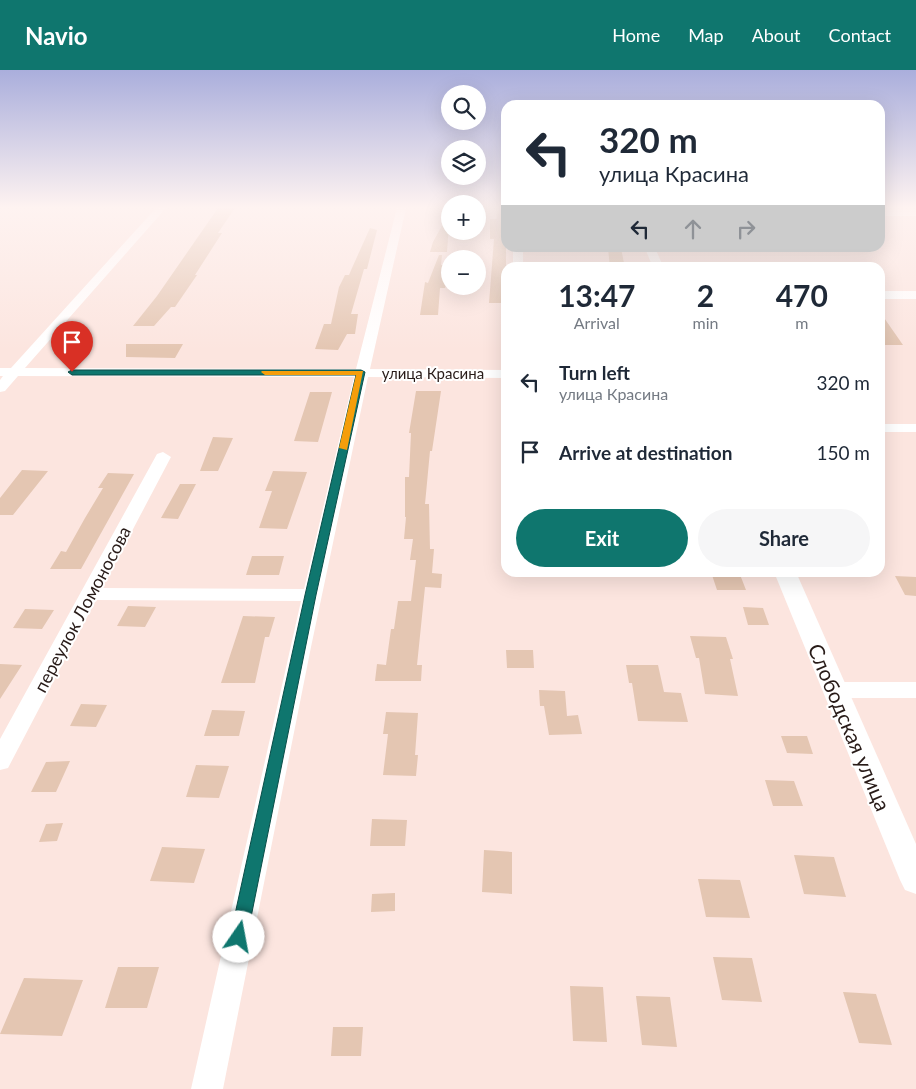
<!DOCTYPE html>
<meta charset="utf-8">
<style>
body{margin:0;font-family:Lato,sans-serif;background:#f6f6f7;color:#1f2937;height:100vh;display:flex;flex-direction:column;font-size:19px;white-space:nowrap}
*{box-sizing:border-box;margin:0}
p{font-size:16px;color:#747a83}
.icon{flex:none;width:28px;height:28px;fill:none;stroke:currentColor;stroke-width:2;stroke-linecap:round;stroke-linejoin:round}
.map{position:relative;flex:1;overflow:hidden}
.side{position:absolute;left:501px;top:192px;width:384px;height:315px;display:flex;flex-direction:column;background:#fff;border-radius:15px;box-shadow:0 5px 20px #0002}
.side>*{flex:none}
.top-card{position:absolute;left:501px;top:30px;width:384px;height:152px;border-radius:15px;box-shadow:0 5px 20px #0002;background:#fff;color:#1f2937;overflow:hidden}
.fabs{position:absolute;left:441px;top:15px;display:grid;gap:10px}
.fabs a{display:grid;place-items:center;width:45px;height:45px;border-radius:50%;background:#fff;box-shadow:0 5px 20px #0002;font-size:25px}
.pin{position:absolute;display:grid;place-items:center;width:42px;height:42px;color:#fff;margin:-51px -21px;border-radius:50% 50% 50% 0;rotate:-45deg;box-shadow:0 0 5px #0007}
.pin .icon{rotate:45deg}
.me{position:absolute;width:55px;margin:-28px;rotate:12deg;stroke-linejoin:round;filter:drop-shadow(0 0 4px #0008)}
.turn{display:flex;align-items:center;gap:18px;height:105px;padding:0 15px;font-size:22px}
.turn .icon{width:65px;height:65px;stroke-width:2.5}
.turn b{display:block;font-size:35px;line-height:42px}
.lanes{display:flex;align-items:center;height:48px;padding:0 15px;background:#0003;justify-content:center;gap:25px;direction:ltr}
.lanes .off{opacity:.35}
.eta{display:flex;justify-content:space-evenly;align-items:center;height:85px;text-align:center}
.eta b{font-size:30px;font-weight:700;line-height:35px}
.cta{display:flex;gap:10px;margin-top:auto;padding:10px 15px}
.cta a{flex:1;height:58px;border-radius:30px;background:#0f766e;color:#fff;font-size:20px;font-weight:700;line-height:58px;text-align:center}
.cta a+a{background:#f6f6f7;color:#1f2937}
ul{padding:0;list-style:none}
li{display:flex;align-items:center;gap:15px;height:70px;padding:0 15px}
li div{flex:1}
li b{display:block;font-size:19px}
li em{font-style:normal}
header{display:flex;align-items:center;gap:30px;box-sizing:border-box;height:70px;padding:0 25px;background:#0f766e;color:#fff}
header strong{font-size:24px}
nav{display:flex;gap:28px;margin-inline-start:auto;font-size:18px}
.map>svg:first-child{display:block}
.building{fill:#e4c6b2}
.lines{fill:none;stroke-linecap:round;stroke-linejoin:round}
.minor{fill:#fff;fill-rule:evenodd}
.tertiary{fill:#fff;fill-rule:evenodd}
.route{fill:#0f766e;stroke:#0a4d48}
.slow{fill:#f59e0b}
.labels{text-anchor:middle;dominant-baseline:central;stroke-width:4;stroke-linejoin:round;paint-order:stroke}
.far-street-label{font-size:15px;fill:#281b18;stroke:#fff}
.street-label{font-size:18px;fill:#281b18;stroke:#fff}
.near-street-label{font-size:21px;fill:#281b18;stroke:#fff}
</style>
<header>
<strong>Navio</strong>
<nav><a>Home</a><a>Map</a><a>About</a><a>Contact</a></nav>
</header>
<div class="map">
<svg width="916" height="1019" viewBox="0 0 916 1019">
<rect width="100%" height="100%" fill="#fce5df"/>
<!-- building -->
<path class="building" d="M218,138H235L218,163H222L195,205H197L175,237H171L154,256H133L157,226Z
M498,140H506V233H489L494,169H490V149H497Z
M450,141L447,182H430L433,172Z
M370,158L377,160L367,199H364L351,244H358L355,264H347L338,280L315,279L324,254H331L339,217L345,205H349L352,198Z
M608,178H621L625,198H610Z
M439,185H442L441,195H450V200L445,218H440L438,245H420L425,212L428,213Z
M880,242L903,275H880Z
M126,274H183L175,288L126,287Z
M416,321H441L432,381H430L425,434H429L430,479H434L432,503L442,504L441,518L425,517L417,595H422L421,611H375L377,594L386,595L391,559H394L398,531H411L416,490H410L413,469H404L406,447H405V407H409L411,363H409Z
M310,322H332L318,372L294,371Z
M213,367L233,368L218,401H200Z
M22,400L48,401L13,445H0V428Z
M273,401L307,402L287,459L259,458L272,421H265Z
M108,403L134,404L81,499H50L61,481L66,482L85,448L103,418H98Z
M180,414H196L178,449L161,448Z
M252,486H284L279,505H246Z
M711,502H739L746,520H717Z
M895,506L916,507V526L905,525Z
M128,536L156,537L145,557L117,556Z
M743,537L763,538L769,555H748Z
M25,539L54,540L42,559L13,558Z
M243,546L275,547L269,567H265L255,613H221Z
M690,566L726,567L733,589H730L738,626L705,624L699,588H696Z
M506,580H533L534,598H507Z
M0,594L22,595L0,629Z
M626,595H658L664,622L681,623L688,652L638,651L632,613H629Z
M539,620L565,621L567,646L578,645L582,664L549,665L544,636H540Z
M81,634L107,635L96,657L70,656Z
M212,640L245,641L239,666H204Z
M386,642L418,643L415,685H418L416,706L383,705L388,664H383Z
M781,666H807L813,684L787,683Z
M70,691L56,722H31L46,692Z
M196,695L229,696L219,728L186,727Z
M765,710L794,711L803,736H773Z
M372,749L407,750L405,776H370Z
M63,753L57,771L39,772L46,754Z
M162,777L205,779L194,813L150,811Z
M484,780L512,782V824L482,822Z
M794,785L834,787L846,827L804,824Z
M698,809L740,810L750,848L706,847Z
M395,823V841L371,842L372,824Z
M713,887L752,888L762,932L722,930Z
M118,897H159L147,938H105Z
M24,908L83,910L62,966L0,964Z
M570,916L603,917L607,972L573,971Z
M843,922L876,924L892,975L859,973Z
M636,926L670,927L677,977L642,975Z
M333,957H363L361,986H331Z"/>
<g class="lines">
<!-- minor -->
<path class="minor" d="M156,138H166L25,298L356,299L397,138H406L370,299L506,300V308L368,307L311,577L223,1019H191L301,531L96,530L8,698L0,700V669L157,384L163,382L171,387L102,518L304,519L354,307L18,306L5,321L0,322V310L3,306H0V298H11Z
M880,140H916V146H880Z
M513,178H523V198H513Z
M645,178H655L664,198H653Z
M880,354H916V362H880Z
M834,612H916V628H834L826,626L823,620L826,614Z"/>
<!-- tertiary -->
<path class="tertiary" d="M880,221H916V229H880Z
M774,502H796L916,774V824L905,820L900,810Z"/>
</g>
<!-- sky -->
<linearGradient id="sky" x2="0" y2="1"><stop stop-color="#aaaedc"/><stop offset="0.49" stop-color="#fef3f1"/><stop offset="1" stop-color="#fef3f1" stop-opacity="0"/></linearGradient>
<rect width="916" height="280" fill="url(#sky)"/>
<!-- route -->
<path class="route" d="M361,300L365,302L316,525L247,867L245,873L239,875L233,873L230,867L305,525L356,305H72L68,302L72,300Z"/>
<!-- slow -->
<path class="slow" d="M262,301H363L347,380L339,378L356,305H265L261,302Z"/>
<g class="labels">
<!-- far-street labels -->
<g class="far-street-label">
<text x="433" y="303">улица Красина</text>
</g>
<!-- street labels -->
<g class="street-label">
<text transform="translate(82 539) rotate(-62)">переулок Ломоносова</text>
</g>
<!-- near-street labels -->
<g class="near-street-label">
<text transform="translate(850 657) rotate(67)">Слободская улица</text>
</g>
</g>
</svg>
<div class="fabs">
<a><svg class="icon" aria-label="search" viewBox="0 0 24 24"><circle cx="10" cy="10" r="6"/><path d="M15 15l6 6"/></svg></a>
<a><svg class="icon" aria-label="layers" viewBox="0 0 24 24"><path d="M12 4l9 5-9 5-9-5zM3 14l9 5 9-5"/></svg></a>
<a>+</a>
<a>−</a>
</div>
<div class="pin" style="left:72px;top:302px;background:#d93025"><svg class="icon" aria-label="arrive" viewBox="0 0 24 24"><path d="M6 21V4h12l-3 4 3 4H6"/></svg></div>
<svg class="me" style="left:239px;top:867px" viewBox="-20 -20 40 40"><circle r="19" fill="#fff"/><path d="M0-13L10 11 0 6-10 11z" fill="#0f766e"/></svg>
<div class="top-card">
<div class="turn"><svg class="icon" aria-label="left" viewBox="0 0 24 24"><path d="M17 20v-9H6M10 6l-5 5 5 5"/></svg><div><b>320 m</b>улица Красина</div></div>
<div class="lanes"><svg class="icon" aria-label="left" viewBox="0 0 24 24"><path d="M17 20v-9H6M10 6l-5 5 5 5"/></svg><svg class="icon off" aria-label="ahead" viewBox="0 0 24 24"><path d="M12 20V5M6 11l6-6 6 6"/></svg><svg class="icon off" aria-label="right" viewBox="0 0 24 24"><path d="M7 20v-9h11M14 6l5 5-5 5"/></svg></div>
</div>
<section class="side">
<div class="eta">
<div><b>13:47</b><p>Arrival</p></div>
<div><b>2</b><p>min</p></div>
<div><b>470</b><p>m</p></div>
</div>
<ul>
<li><svg class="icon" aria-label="left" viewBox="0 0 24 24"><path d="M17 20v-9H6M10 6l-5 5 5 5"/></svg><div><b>Turn left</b><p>улица Красина</p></div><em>320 m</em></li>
<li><svg class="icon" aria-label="arrive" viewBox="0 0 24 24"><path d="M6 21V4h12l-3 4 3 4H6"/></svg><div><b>Arrive at destination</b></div><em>150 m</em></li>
</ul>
<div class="cta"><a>Exit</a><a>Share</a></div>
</section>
</div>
